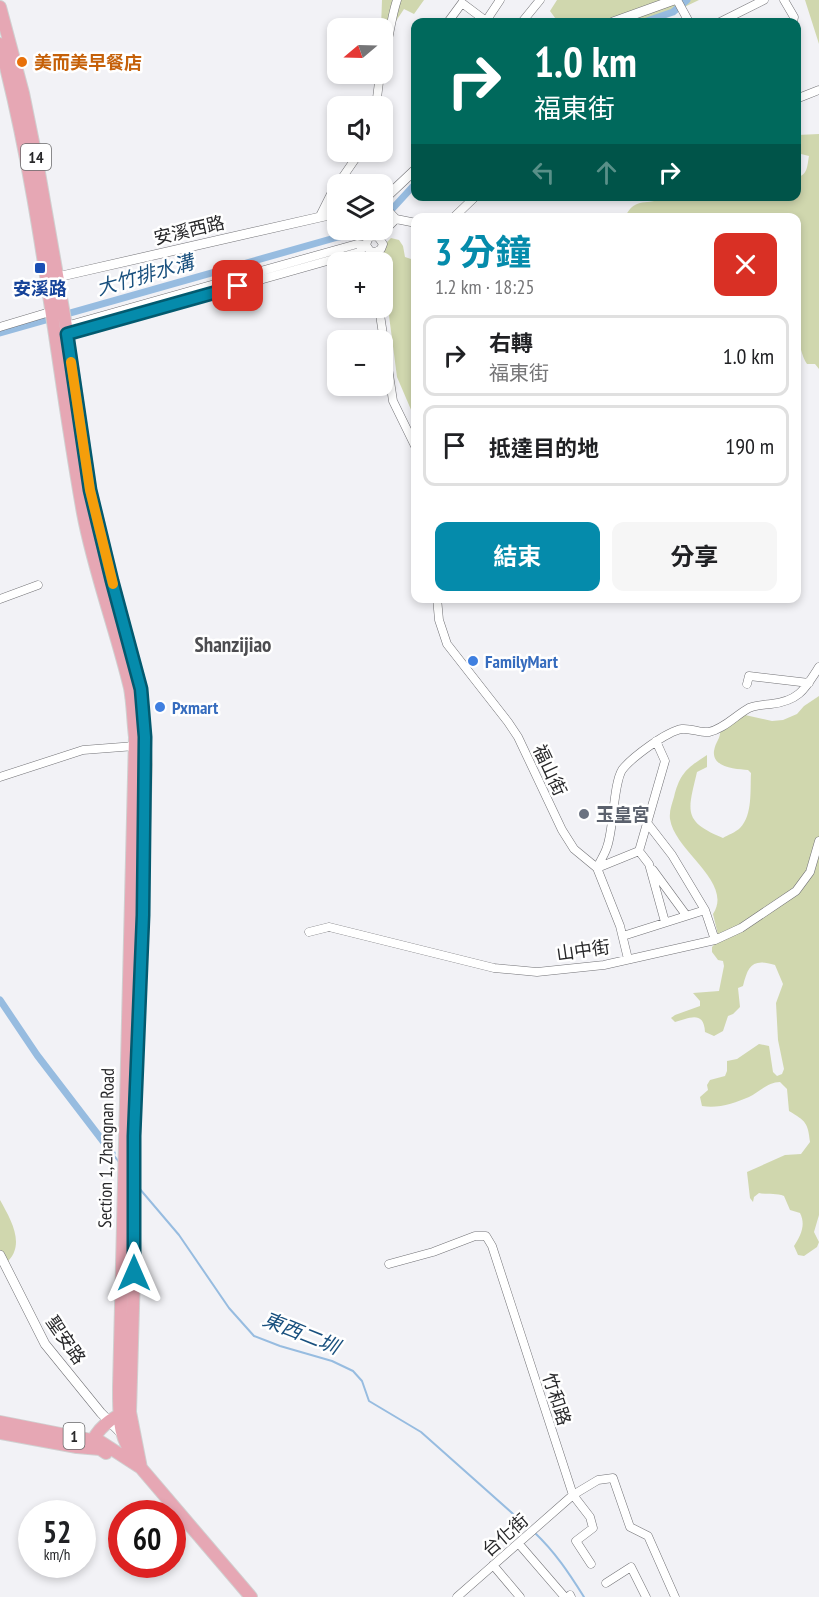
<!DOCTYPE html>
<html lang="zh-TW">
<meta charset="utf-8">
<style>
body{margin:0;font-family:"PT Sans Narrow","Noto Sans TC",sans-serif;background:#f6f6f6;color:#202124;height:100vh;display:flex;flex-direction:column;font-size:22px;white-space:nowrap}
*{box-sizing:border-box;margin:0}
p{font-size:20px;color:#757577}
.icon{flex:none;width:33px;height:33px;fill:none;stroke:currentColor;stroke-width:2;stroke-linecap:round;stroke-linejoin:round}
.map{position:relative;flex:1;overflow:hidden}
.panel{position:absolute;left:411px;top:213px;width:390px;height:390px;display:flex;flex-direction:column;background:#fff;border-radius:12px;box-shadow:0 3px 9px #0003}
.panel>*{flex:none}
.hud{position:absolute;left:411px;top:18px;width:390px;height:183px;border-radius:12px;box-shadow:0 3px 9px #0003;background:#00695c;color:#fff;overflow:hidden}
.needle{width:39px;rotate:251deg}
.tools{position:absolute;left:327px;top:18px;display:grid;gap:12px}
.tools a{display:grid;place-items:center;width:66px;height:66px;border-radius:12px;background:#fff;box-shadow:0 3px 9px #0003;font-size:30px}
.speed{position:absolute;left:18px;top:1500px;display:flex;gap:12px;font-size:30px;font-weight:700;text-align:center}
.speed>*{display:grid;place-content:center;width:78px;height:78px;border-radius:50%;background:#fff;box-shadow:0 3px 9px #0003;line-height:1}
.speed small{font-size:15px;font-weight:400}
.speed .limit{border:9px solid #d22;background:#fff;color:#111}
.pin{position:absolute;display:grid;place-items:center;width:51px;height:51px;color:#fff;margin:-26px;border-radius:12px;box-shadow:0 3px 9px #0006}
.me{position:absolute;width:66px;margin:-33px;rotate:0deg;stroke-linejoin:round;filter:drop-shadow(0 0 4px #0008)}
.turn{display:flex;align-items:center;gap:21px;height:126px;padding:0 24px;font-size:27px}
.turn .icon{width:78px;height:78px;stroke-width:2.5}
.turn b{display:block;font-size:42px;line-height:51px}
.lanes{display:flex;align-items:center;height:57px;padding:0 24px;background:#0003;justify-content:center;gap:30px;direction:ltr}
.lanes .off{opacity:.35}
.round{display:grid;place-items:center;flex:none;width:63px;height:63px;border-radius:12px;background:#f6f6f6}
.head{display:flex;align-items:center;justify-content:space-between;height:102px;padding:0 24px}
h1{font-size:36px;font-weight:700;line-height:45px;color:#058bab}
.button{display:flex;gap:12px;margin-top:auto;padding:12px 24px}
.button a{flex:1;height:69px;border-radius:12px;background:#058bab;color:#fff;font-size:24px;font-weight:700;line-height:69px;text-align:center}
.button a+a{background:#f6f6f6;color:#202124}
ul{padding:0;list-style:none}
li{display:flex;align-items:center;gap:18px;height:81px;margin:0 12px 9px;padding:0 12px;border:3px solid #e0e0e0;border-radius:12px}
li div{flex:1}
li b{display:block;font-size:22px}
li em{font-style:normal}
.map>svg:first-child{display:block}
.green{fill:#d0d7ae}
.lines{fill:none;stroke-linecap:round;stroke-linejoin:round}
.stream{stroke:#97bce0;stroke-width:2}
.canal{stroke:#97bce0;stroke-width:7}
.minor-casing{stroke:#727276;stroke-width:9}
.tertiary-casing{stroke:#727276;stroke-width:10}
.primary-casing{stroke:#d0d0d0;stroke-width:14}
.minor{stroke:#fff;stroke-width:8}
.tertiary{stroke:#fff;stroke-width:9}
.primary{stroke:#e6a7b4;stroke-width:12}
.route-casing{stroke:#035a6f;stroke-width:15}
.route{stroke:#058bab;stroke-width:10}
.slow{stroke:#f59e0b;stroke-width:10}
.food-dot{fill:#e8710a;stroke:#fff;stroke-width:2}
.transit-dot{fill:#1a4fb4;stroke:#fff;stroke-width:2}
.shop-dot{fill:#3f7fe0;stroke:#fff;stroke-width:2}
.worship-dot{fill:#6b7280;stroke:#fff;stroke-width:2}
.labels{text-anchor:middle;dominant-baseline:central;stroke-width:5;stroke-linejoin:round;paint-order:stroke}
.shield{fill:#fff;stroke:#68686a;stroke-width:1.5}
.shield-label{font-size:16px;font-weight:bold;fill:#28282a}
.food-label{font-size:18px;font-weight:bold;fill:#c56008;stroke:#fff;text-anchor:start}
.street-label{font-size:18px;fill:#28282a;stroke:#fff}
.transit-label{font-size:18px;font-weight:bold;fill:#164399;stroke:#fff}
.shop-label{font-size:18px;font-weight:bold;fill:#366cbe;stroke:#fff;text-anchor:start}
.worship-label{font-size:18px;font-weight:bold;fill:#5b616d;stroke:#fff;text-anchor:start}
.water-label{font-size:20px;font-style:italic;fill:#19507e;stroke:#fff}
.quarter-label{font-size:21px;font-weight:bold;fill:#4d4d50;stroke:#fff}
</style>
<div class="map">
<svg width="819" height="1597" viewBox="0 0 819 1597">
<rect width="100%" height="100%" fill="#f2f2f6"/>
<!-- green -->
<path class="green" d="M382,0H424L414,14L404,9L390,30H383L381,28Z
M557,0H699L653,22H558L550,11Z
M805,0H819V44Z
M819,134V369L815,364H807C790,339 796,251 796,218L625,217C636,195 647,207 665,197L796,196L797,177C808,175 807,166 809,156L797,153V135Z
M391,238L399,240L403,246L405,257L411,259L415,257V419L397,377L382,262L386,243Z
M819,696V1215L814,1232L819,1242L817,1247L804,1256L798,1255L794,1246C801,1235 806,1225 800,1213L790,1210L784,1196C776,1193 767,1195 759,1193L754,1197L753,1202L750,1198L747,1172L785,1155L801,1154L810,1142C808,1123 806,1121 789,1111L787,1089L780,1082C768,1082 759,1092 749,1097C735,1103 718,1109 702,1106L700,1097L708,1090L707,1085L710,1080L725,1076L727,1071V1061L737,1059L759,1044L769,1046L773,1072L777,1076L782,1074L784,1069L778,1040L776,1003L783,984L775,965C752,958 748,966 743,986L738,988L740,1007L733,1014L728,1016L723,1031L714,1036L705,1032C704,1010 689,1018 675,1022L671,1018L675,1015L700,1006V1001L693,993L719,991L724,966L723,961L718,960L712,952V947L719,939L713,914C734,882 675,852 670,819C669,811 672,804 674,797C680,773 687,768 707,755V767L697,772C688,811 682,821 723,838C728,835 736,832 740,828C753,815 750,789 751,773L748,770C737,769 712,768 714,751C716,739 722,740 720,723L745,715L772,721L783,720L797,714L804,706Z
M0,1200C11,1220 27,1246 5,1264L0,1255Z"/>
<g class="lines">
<!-- stream -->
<path class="stream" d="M112,1153L119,1162
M139,1188L179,1235L229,1308L254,1336L280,1346L332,1361L353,1371L362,1381L369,1401L421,1432L530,1529
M535,1533C555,1552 569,1573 584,1597"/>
<!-- canal -->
<path class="canal" d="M644,22L673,12L687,0
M382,220L416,183
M0,333L338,237L362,233L368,230
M0,1000L37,1055L112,1153"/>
<!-- minor casing -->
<g class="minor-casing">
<path id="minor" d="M677,0L689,22
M784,0L794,17L793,22
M448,22L462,3L486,21
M488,22L486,21L500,0
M522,22L540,0
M720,22L764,0
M382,64C389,43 390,21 397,0
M796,99L819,90
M376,106L380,74
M382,204L396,219
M320,216L331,194L360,152
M453,218L476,196
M396,219L416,223
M378,237L383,244L381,249L376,252L370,251L366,245L368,239L372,236L378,237L396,219
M373,252L374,262
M379,308L393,401L416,448
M66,326L357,244L366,245
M0,327L53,311
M67,334L359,252L366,245
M437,598L439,620L447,644L508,722L518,737L562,830L574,849L597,868L620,926L628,959
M0,599L38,585
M747,684L749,676L809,683
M0,777L83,750L135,746
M648,824L672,855L705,910L715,940
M639,851L665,761L656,741
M639,851L649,864L665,922
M597,868C600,861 605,854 607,847C614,828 613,785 622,770C631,758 667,731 682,729C691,728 701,733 709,732C724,729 736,715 749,708C756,705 763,705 771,704C799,701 805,689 819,667
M597,868L639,851
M653,870L686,915
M309,932L329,927L494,968L537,972L604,965L715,940L741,928L796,891L810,872L819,841
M623,936L705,910
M389,1264L433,1252L475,1236H486L492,1246L573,1495L598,1480L613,1478L630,1527L648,1536L675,1597
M519,1544L563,1595
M493,1565L520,1597
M606,1583L631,1567L646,1597
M570,1595L571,1597
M457,1597L573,1495L590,1517L593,1528L576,1541L591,1564"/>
</g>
<!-- tertiary casing -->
<g class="tertiary-casing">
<path id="tertiary" d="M613,22L674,0
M382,201L416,169
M53,278L338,213
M0,1255L45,1344L101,1413L121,1433"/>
</g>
<!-- primary casing -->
<g class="primary-casing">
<path id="primary" d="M0,7L23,93L38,167L66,326L90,490L112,581L141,689L146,765L134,1136V1273L130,1412L141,1468
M0,44C41,198 55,357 83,513C94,572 116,629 130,688C133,704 133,721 135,737L119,1387C119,1422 118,1437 140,1467
M0,1422L101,1442L141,1468L251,1597
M0,1433L77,1447L100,1449L106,1453
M92,1444C95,1431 112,1416 126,1413"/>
</g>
<!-- minor -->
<use href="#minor" class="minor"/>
<!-- tertiary -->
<use href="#tertiary" class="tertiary"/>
<!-- primary -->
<use href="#primary" class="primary"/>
</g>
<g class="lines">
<!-- route casing -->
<g class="route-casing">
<path id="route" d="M134,1273V1136L143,915L145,737L141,689L112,581L90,490L67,334L238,286"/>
</g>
<!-- route -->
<use href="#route" class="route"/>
<!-- slow -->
<path class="slow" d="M71,362L90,490L113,584"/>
</g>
<!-- markers -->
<circle class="food-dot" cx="22" cy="62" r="6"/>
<rect class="transit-dot" x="34" y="262" width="12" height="12" rx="3"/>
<g class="shop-dot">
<circle cx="473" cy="661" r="6"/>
<circle cx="160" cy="707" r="6"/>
</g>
<circle class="worship-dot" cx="584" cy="814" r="6"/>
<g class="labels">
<!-- shield labels -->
<g class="shield">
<rect x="21" y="144" width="30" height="26" rx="4.5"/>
<rect x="63.5" y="1423" width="21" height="26" rx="4.5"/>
</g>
<g class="shield-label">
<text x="36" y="157">14</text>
<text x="74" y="1436">1</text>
</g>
<!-- food labels -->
<g class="food-label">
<text x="34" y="62">美而美早餐店</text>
</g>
<!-- street labels -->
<g class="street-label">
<text transform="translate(189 230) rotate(-13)">安溪西路</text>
<text transform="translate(550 770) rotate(65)">福山街</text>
<text transform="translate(583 950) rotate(-8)">山中街</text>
<text transform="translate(106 1148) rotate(-89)">Section 1, Zhangnan Road</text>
<text transform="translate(66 1340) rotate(55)">聖安路</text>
<text transform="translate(557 1399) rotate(72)">竹和路</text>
<text transform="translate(505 1535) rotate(-41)">台化街</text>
</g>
<!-- transit labels -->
<g class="transit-label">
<text x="40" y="288">安溪路</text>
</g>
<!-- shop labels -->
<g class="shop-label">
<text x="485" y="661">FamilyMart</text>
<text x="172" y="707">Pxmart</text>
</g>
<!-- worship labels -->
<g class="worship-label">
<text x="596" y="814">玉皇宮</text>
</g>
<!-- water labels -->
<g class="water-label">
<text transform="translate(145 275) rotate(-16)">大竹排水溝</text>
<text transform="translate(301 1333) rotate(22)">東西二圳</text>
</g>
<!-- quarter labels -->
<g class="quarter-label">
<text x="233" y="644">Shanzijiao</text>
</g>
</g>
</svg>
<div class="tools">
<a><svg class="needle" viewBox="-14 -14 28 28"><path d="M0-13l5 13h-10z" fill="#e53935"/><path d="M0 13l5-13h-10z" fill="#757577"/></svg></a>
<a><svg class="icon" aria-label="sound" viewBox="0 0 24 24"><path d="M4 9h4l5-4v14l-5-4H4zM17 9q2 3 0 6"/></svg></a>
<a><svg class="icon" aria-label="layers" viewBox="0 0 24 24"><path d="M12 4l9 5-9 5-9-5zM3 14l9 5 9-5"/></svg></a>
<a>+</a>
<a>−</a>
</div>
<div class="speed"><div>52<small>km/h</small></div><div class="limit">60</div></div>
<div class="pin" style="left:238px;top:286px;background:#d93025"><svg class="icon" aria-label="arrive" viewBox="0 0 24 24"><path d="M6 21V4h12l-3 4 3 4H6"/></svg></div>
<svg class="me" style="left:134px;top:1273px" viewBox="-20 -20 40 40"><path d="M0-17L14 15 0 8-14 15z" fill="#058bab" stroke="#fff" stroke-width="4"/></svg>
<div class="hud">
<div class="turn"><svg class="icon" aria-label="right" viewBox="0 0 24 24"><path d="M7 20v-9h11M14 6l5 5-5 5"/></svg><div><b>1.0 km</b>福東街</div></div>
<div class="lanes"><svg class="icon off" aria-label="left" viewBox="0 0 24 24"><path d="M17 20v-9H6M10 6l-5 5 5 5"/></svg><svg class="icon off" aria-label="ahead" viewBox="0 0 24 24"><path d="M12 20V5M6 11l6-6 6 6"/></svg><svg class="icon" aria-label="right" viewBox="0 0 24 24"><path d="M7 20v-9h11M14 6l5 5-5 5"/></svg></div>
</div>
<section class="panel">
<div class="head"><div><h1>3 分鐘</h1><p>1.2 km · 18:25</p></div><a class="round" style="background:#d93025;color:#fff"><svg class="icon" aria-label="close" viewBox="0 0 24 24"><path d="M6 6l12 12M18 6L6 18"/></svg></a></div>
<ul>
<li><svg class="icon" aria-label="right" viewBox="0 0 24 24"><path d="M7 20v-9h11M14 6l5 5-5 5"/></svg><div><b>右轉</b><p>福東街</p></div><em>1.0 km</em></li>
<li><svg class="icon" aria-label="arrive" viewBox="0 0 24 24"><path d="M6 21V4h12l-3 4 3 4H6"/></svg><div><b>抵達目的地</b></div><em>190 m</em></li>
</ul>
<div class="button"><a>結束</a><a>分享</a></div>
</section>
</div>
